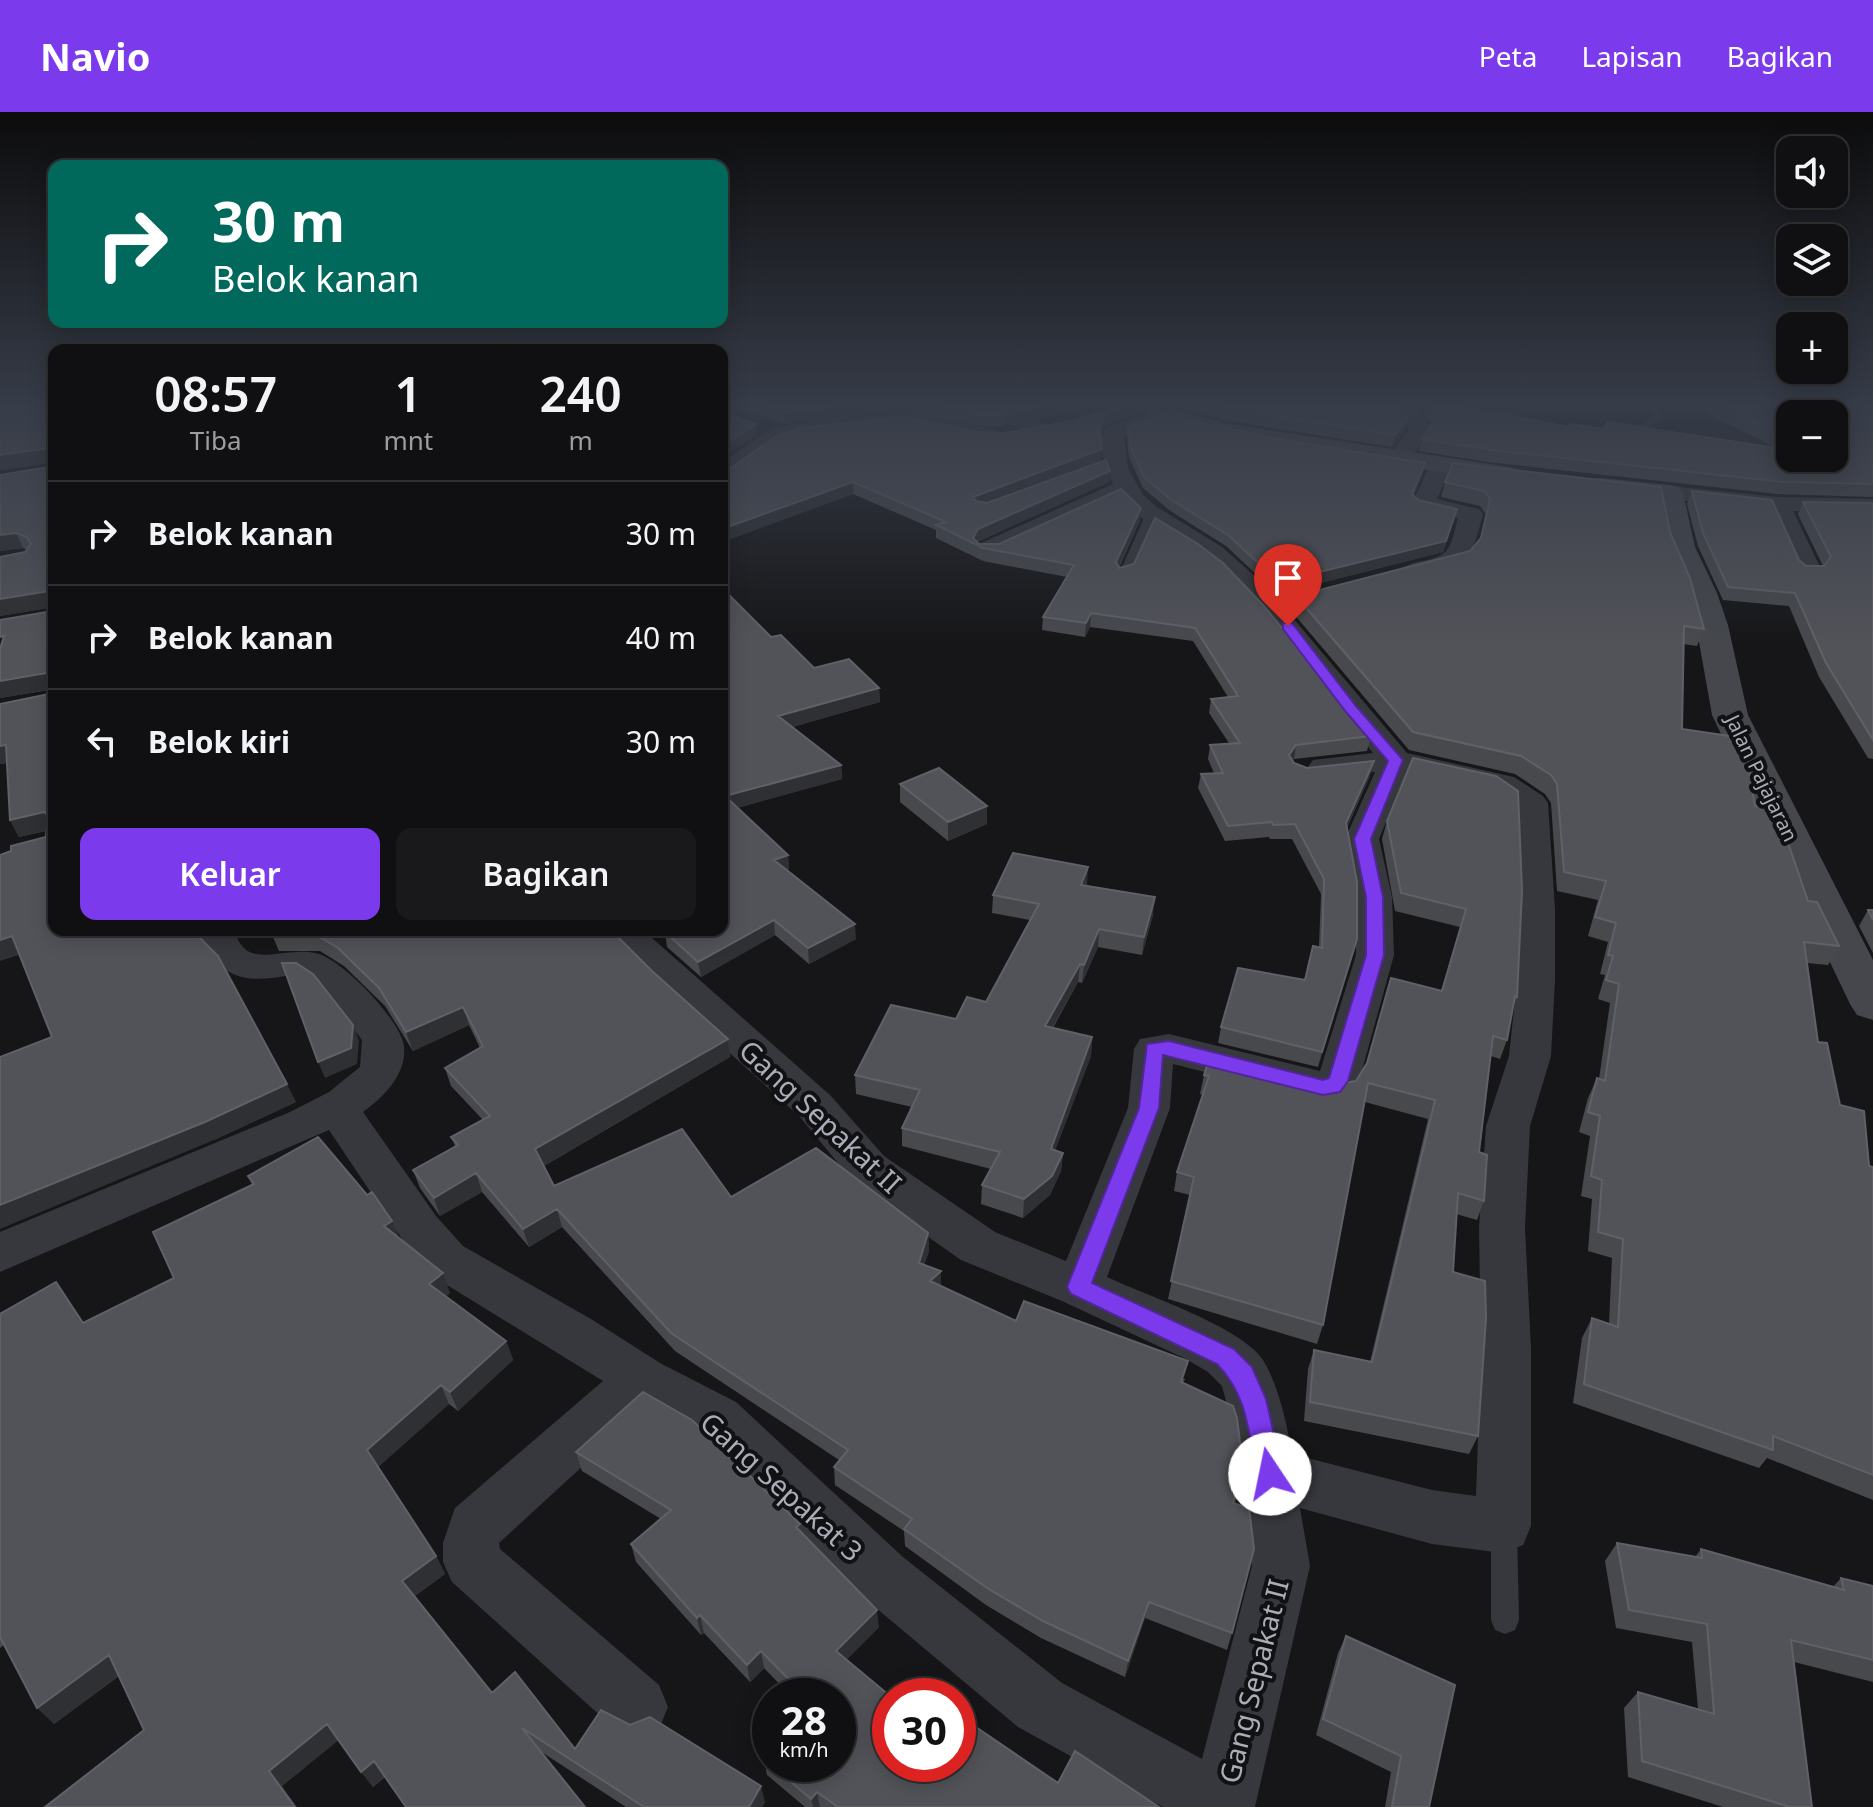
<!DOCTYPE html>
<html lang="id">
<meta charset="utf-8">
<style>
body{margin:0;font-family:"Noto Sans",sans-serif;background:#19191b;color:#f1f3f6;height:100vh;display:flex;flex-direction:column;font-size:30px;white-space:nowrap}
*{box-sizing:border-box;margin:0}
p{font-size:26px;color:#9c9d9f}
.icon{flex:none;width:44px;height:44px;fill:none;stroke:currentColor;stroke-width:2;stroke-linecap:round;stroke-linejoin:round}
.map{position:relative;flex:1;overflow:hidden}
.details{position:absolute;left:48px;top:232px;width:680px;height:592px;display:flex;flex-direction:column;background:#101012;border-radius:16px;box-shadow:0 4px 20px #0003,0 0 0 2px #303032}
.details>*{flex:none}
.banner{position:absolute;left:48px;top:48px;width:680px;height:168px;border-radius:16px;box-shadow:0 4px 20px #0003,0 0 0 2px #303032;background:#00695c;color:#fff;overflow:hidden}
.fabs{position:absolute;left:1776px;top:24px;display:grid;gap:16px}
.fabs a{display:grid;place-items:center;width:72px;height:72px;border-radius:16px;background:#101012;box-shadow:0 4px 20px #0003,0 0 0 2px #303032;font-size:40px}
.speed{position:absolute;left:752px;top:1566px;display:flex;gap:16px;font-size:40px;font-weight:700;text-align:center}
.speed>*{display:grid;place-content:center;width:104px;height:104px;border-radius:50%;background:#101012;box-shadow:0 4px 20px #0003,0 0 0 2px #303032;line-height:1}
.speed small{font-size:20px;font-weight:400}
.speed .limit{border:12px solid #d22;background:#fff;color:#111}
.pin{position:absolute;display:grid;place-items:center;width:68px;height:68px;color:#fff;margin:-82px -34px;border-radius:50% 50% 50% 0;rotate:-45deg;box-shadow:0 0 8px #0007}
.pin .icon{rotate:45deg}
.me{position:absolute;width:88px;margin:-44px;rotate:349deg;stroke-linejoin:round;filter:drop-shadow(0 0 6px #0008)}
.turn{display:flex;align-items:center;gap:28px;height:168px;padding:0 32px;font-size:36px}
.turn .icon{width:104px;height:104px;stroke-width:2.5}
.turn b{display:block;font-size:56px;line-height:68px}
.eta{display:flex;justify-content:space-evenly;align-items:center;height:136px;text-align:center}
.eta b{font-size:48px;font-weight:600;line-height:56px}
.action{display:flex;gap:16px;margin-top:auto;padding:16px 32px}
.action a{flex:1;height:92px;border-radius:16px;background:#7c3aed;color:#fff;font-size:32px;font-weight:600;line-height:92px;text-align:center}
.action a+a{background:#19191b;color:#f1f3f6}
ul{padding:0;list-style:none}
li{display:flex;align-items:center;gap:24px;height:104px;padding:0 32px;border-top:2px solid #303032}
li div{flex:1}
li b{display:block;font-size:30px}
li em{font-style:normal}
header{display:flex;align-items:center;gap:48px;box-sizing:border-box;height:112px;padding:0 40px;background:#7c3aed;color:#fff}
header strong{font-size:38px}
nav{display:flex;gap:44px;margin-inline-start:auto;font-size:28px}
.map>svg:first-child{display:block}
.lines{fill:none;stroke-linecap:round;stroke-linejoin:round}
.stream{fill:#2c353c;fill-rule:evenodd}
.lane{fill:#37383d;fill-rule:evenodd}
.street{fill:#37383d;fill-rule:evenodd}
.secondary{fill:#45474d;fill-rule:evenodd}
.wall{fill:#47494d;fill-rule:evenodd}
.shaded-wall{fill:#2f3033}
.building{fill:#525359;stroke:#5f6168;stroke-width:2}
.route{fill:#7c3aed;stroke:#51269a;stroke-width:2}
.labels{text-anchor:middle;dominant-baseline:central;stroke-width:8;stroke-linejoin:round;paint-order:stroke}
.far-street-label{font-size:20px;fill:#a8adb8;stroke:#111113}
.near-street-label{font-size:28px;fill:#a8adb8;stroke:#111113}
</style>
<header>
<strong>Navio</strong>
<nav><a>Peta</a><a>Lapisan</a><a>Bagikan</a></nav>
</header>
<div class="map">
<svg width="1873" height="1695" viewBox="0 0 1873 1695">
<rect width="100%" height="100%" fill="#161618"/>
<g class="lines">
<!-- stream -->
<path class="stream" d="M1495,295H1504L1525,312L1518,314Z
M1652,295H1660L1662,307L1640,320H1622V316H1635L1655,304Z"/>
<!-- lane -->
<path class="lane" d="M1152,399L1158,402L1130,464L1120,467L1118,464L1146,402Z
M1504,1405L1513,1409L1517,1418L1519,1508L1515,1518L1505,1522L1495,1518L1491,1508V1418L1495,1409Z"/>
<!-- street -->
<path class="street" d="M981,295H1007L1047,313L1050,318L1047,323H1031L984,299Z
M1394,295H1417L1431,317L1407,351L1399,353L1388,346L1409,317Z
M1160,296L1170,302L1167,306L1124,324L1128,356L1143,383L1157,395L1222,435L1266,474L1407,641L1514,665L1543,684L1548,691L1555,797V868L1551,944L1530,1014L1525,1116L1531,1236V1414L1523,1433L1503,1441L1432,1432L1300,1396L1310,1454L1255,1695H1163L1018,1615L863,1485L698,1324L647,1295L499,1431L500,1437L659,1573L668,1595L659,1617L637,1626L615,1617L452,1470L443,1450V1431L455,1396L603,1269L429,1162L404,1130L329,1018L0,1160V1120L290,1000L329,980L360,955L362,928C346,908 329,874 303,864C294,861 282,865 272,866C228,871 216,853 195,818H233C237,826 242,838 252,841C269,847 296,835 319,842C344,850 402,909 404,935C407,962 383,986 363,1000L436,1104L463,1134L591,1207L660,1251L736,1290L903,1445L1062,1571L1202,1647L1252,1454L1235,1323L1222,1274L1208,1260L1186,1247L1062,1189L961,1148L914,1115L852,1068L800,1005L657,875L602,818H643L830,983L884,1044L995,1120L1066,1149L1128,996L1134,937L1140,927L1169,922L1320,959L1356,843V785L1345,727L1375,660L1324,665L1313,662L1308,655L1313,648L1373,641C1323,581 1280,516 1223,462C1193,433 1145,418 1121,385L997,442H979L975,437L979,432L1113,372C1105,355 1097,333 1105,316ZM1407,660L1492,679L1515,695L1519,797L1517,868L1509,944L1486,1014L1479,1116L1481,1236L1476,1384L1432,1378L1292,1342C1287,1313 1279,1274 1263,1248C1242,1215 1145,1183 1107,1165L1170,996L1173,952L1323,990L1348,986L1359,969L1394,843L1392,785L1379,727Z
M917,301L994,318L997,323L986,329L917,313L835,318L787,326L730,365L722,367V350L773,316L835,306Z
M1441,346L1452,353L1437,387L1479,397L1483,402C1474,437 1471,452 1434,462C1423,465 1414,468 1403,465L1399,460C1409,446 1435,452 1447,438C1453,430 1455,416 1458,406L1416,396L1412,391L1430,353Z
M1670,374L1778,385L1873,387V401L1793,399L1822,459L1818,464H1800L1796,459L1769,398L1662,386L1658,381L1662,376Z"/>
<!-- secondary -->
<path class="secondary" d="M1143,295H1167L1223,311L1509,355L1518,357L1522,363L1518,369L1509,371L1222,325L1152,307Z
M1601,366L1670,373L1680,375L1683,381L1695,435L1717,481L1728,513L1748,603L1873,848V908L1857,903L1850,892L1712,603L1696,513L1687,481L1667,435L1658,388L1592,380L1588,374L1592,368Z"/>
</g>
<!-- wall -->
<path class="wall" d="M54,295V818L296,990L214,1028L52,925L46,719L19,725L10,708L7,651L0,652L49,582V578L0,586L47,500L48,496L0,504V445L25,440L27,438L23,436L0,439V363L49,355V351L0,358Z
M741,295H1090L1004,314H979L903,298L785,312L742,298Z
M1120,295H1143L1142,299L1102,315L1100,323L1101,348L1035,373L1109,370L977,430L979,432H999L1141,396L1140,408L1119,456L1371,624L1367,639L1294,647L1293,648L1294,651L1307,656L1370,664L1347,716L1357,827L1318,955L1218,931L1221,915L1305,868L1319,835L1321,782L1292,727H1270L1269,725L1225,729L1198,676L1201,662L1214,661L1208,647L1210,633L1229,631L1209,601L1211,587L1228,585L1193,529L1090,515L1085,525L1042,518L1043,505L1067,465L983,449L936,426V418L853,382L722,430V358L979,320L1005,321L1071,309Z
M1178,295H1401L1405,317L1392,335L1224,308Z
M1424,295H1464L1569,315L1604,317L1777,336L1693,295H1873V385L1778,382L1488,350L1419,339L1422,327L1432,313L1423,299ZM1790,302L1834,346H1790Z
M1128,315L1278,327L1425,351L1423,362L1414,383L1418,388L1454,408L1443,440L1277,482L1226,434L1169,398L1143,376L1129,345L1127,326Z
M1445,370L1670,420L1704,517L1697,534L1683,532L1682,617L1755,694L1808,789L1839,834L1828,853L1807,851L1818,930L1840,993L1869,1054L1873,1055V1388L1767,1346L1759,1356L1573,1291L1582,1226L1592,1206L1609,1212L1612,1146L1588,1139L1592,1087L1581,1084L1590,1024L1579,1020L1588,986L1597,966L1599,967L1610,891L1598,887L1605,863L1600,862L1608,830L1588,824L1598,788L1557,779L1551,691L1545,682L1515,662L1409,638L1293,501L1296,484L1470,439L1480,427L1486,403L1480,394L1441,385Z
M1692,379L1799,448L1806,454H1823L1798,402L1803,390L1873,391V647L1868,646L1819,565L1789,494L1723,488L1698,434L1687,392Z
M722,476L771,525L814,556L879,576L880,590L792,615L841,653L842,667L737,696L788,743L789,758L787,759L856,827L809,852L775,823L701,865L667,835L665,820L722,818Z
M1413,646L1517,885L1512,898L1507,928L1500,947L1491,944L1479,1040L1484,1089L1477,1108L1456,1102L1453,1160L1478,1324L1469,1342L1304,1309L1308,1257L1314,1238L1370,1250L1428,1007L1365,990L1323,1213L1317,1232L1168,1187L1190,1083L1174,1079L1177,1060L1203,983L1200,982L1204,963L1327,974L1356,969L1441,879L1460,815L1395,799L1382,727L1387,709Z
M900,672L987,694V712L948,729L900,690Z
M1086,774L1153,803L1142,843L1098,835L1082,871L1078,870L1053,916L1092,925L1091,944L1055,1038L1063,1041L1061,1059L1050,1083L1023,1106L981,1092L982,1073L991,1057L902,1034V1016L912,995L856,982L855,963L986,890L1030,808L992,801L993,783Z
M1868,798H1873V841L1859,814Z
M270,818H612L652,859L728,927L730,945L544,1054L554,1074L731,1085L928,1121L929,1139L924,1153L941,1159V1174L1016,1209L1185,1267L1183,1271L1244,1363L1235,1392L1232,1521L1227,1538L1145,1506L1125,1565L1041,1526L986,1493L905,1434L904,1419L835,1373L834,1355L839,1348L675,1239L562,1115L529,1135L482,1080L440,1104L420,1076L413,1058L455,1034L451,1025L483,1008L451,974L445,956L480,936L469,913L413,939L385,894L344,854L320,839H279Z
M248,1064L367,1083L392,1109L399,1126L450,1181L446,1184L506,1229L513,1248L458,1299L449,1292L378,1355L436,1444L445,1462L415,1484L492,1581L575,1637L765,1690L762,1695H626L540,1639L385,1665L373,1675L338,1628L282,1674L144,1618L119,1564L54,1612L4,1533L0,1536V1202L56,1170L83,1211L174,1166L252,1073Z
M576,1340L801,1421L879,1515L846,1548L890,1652L1058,1671L1159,1695H805L767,1663L764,1647L838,1584H791L764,1556L750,1570L704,1521L701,1523L636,1450L631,1432L661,1407L582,1359Z
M1617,1431L1695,1445L1701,1437L1833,1475L1841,1466L1873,1474V1570L1794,1550L1812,1695H1723L1628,1665L1624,1596L1638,1580L1698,1597L1692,1530L1616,1516L1605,1449Z
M1346,1524L1429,1695H1385L1391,1660L1316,1623L1338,1541Z"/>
<!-- shaded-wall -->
<path class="shaded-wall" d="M834,295H903V298L785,312L784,301Z
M1040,295H1090L1004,314V303Z
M1126,295H1143L1142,299L1102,315L1099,330L1103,304Z
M1408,306L1405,317L1392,335L1395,323Z
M756,312L757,323L722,346V334Z
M50,336L54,350L0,358V343Z
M1102,337L1101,348L973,397V385Z
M1425,351L1423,362L1410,393L1412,382Z
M1110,359L1109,370L978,429L976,432L973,426L978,417Z
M853,370V382L722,430V417Z
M1141,396L1140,408L1115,463L1116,450Z
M1457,397L1443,440L1277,482L1279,470Z
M16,421L23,436L0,439V423Z
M49,479L54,495L0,504V487Z
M1091,501L1090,515L1085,525L1086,511Z
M46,561L54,577L0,586V569Z
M879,576L880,590L779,619L778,604Z
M6,633L15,650L0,652V634Z
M1296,633L1294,647L1286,657L1289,643Z
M1374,649L1370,664L1342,726L1346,711Z
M841,653L842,667L726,699L725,684Z
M987,694V712L948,729V710Z
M44,700L53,717L19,725L10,708Z
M788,743L789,758L775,763L774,748Z
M1088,755L1087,773L1080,791L1081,773Z
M1155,785L1153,803L1142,843L1144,825Z
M774,808L775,823L701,865L698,850Z
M855,812L856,827L809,852L808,836Z
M1099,817L1098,835L1082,871L1084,853Z
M12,824L22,842L0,849V828Z
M1357,827L1353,843L1318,955L1322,940Z
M1080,852L1078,870L1043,932L1045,914Z
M463,895L469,913L413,939L406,920Z
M353,913L359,929L357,952L325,966L318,950Z
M1092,925L1091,944L1049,1055L1051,1037Z
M728,927L730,945L540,1056L535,1037Z
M287,972L296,990L214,1028L0,1117V1093Z
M1063,1041L1061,1059L1050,1083L1023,1106L1024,1087Z
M476,1061L482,1080L440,1104L434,1086Z
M557,1097L562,1115L529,1135L523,1117Z
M392,1109L400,1129L384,1114Z
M928,1121L929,1139L919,1169V1151Z
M941,1159V1177L930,1169Z
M443,1161L450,1181L437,1192L429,1172Z
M506,1229L513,1248L458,1299L450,1280Z
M441,1273L449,1292L376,1357L367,1338Z
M1244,1363L1239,1381L1228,1408L1233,1391Z
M436,1444L445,1462L412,1486L402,1469Z
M1149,1490L1145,1506L1125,1565L1128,1549Z
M877,1498L879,1515L838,1556L836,1539Z
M700,1503L704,1521L701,1523L697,1506Z
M761,1539L764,1556L750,1570L747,1553Z
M109,1543L124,1560L54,1612L37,1596Z
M327,1612L339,1628L282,1674L297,1695H295L269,1659Z
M374,1649L385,1664L373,1675L361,1660Z
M761,1674L765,1690L762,1695H749Z
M817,1680L820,1695H813L811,1687Z"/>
<!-- building -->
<path class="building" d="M0,295H54V818H195L199,825L218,844L287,972L205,1010L0,1093V945L52,925L12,824L0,828V743L11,739V734L46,725L48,703L44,700L10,708L6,633L0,634V592L49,582V564L46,561L0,569V537L4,524L0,525V508L47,500L49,479L0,487V445L25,440L31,432L27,425L16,421L0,423V363L49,355L50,336L0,343Z
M766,295H834L784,301Z
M941,295H1040L1004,303H980Z
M1120,295H1126L1103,304L1100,318L1102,337L973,385L976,389L987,391L1106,348L1110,359L978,417L973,426L979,432H999L1121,377L1141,396L1116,450L1119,456L1134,452L1155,406L1198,432L1223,451L1263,493L1371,624L1296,633L1289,643L1294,651L1307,656L1374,649L1346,711L1357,770V827L1322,940L1221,915L1238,856L1305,868L1313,834L1322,836L1324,767L1295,712L1273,713L1272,710L1228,714L1201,662L1223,661L1210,633L1240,631L1211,587L1238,584L1195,516L1091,501L1086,511L1043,505L1074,453L983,436L936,413L946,410L853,370L722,417V358L731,356L775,325L800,316L903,305L979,320L1005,321L1071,309Z
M1218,295H1401L1408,306L1395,323Z
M1430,295H1464L1569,315L1570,312L1604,317L1607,310L1790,338V346H1834V302H1790V328L1721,295H1873V372L1783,370L1492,338L1422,327L1437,305Z
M722,300L756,312L722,334Z
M1161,302L1278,327L1425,351L1412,382L1418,388L1457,397L1446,429L1279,470L1228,423L1170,387L1144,365L1130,334L1128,315Z
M1453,351L1661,375L1670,420L1690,466L1704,517L1684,514L1682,617L1736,625L1748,650L1755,694L1771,696L1788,731L1808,789L1817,790L1839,834L1804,830L1818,930L1827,931L1840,993L1864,999L1869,1054L1873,1055V1363L1773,1324V1338L1584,1272L1592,1206L1618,1215L1623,1127L1598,1120L1602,1068L1591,1064L1600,1004L1588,1000L1597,966L1605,969L1619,872L1606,868L1613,844L1608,843L1616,811L1595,805L1606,769L1564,760L1557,672L1551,663L1521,644L1413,620L1296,484L1470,439L1481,426L1490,387L1484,379L1445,370Z
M1692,379L1772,388L1799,448L1806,454H1824L1831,445L1803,390L1873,391V628L1826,551L1795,481L1728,475L1703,421Z
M722,476L771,525L781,523L814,556L849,547L879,576L778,604L841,653L725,684L788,743L774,748L855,812L808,836L774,808L698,850L665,820L669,818H722Z
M1413,646L1496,664L1518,679L1522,779L1517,885L1515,884L1507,928L1493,924L1479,1040L1487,1043L1484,1089L1458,1081L1453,1160L1485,1169L1486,1206L1478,1324L1310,1290L1314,1238L1372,1250L1435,988L1368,971L1323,1213L1171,1169L1194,1065L1177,1060L1209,964L1204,963L1210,945L1327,974L1356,969L1367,951L1391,866L1442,879L1466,797L1401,781L1387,709Z
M939,656L987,694L948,710L900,672Z
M1013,741L1088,755L1081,773L1155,785L1144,825L1099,817L1084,853L1080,852L1045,914L1092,925L1051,1037L1063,1041L1052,1064L1024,1087L982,1073L1000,1040L902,1016L920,978L855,963L891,893L956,907L967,885L986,890L1039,792L993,783Z
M1868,798H1873V808Z
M270,818H611L652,859L728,927L535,1037L554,1074L682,1017L731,1085L816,1036L928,1121L919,1151L941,1159L930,1169L1016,1209L1024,1189L1188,1249L1181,1270L1233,1294L1237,1306L1244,1363L1233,1391L1249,1396L1254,1437L1232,1521L1149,1490L1128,1549L1043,1509L987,1476L904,1417L912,1407L834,1355L848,1338L671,1221L557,1097L523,1117L476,1061L434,1086L413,1058L458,1033L451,1025L490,1004L445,956L483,934L463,895L406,920L379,876L338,836L313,821H271Z
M282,851H296L313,862L353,913L351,936L318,950Z
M318,1025L367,1083L372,1080L392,1109L384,1114L443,1161L429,1172L506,1229L450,1280L441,1273L367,1338L436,1444L402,1469L492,1581L515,1560L575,1637L601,1598L630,1613L650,1605L761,1674L749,1695H644L522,1616L585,1695H406L374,1649L361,1660L327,1612L269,1659L295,1695H45L144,1618L109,1543L37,1596L0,1525V1202L56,1170L83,1211L174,1166L153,1120L254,1072L248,1064Z
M643,1280L692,1308L800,1412L796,1415L877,1498L836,1539L890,1584V1652H958V1603L1058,1671L1075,1639L1159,1695H838L817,1680L811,1687L764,1647L770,1639V1652H838V1584H805L761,1539L747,1553L700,1503L697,1506L631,1432L671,1398L576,1340Z
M1617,1431L1702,1446L1701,1437L1844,1478L1841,1466L1873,1474V1548L1791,1528L1812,1695H1790L1642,1649L1638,1580L1714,1602L1707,1512L1629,1498Z
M1346,1524L1455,1573L1429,1695H1392L1401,1644L1323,1607Z"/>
<!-- sky -->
<linearGradient id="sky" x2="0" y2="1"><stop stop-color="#0c0c0d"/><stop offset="0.55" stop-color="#363c48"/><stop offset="1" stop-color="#363c48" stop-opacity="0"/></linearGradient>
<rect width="1873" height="532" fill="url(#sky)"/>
<!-- route -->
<path class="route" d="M1283,511H1292L1356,594L1403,648L1371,727L1383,785L1384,843L1348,969L1340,980L1323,983L1163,943L1159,996L1092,1171L1234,1237L1252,1255L1266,1287L1283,1362L1279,1370L1270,1374L1260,1370L1257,1362C1248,1320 1248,1284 1217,1252L1071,1182L1067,1175L1139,996L1147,932L1169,929L1323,968L1329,966L1366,843V785L1354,727L1388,649L1346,600L1283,517Z"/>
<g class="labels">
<!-- far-street labels -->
<g class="far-street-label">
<text transform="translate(1762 666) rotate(64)">Jalan Pajajaran</text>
</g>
<!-- near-street labels -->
<g class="near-street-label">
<text transform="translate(821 1004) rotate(43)">Gang Sepakat II</text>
<text transform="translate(782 1374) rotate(42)">Gang Sepakat 3</text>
<text transform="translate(1253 1569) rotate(-76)">Gang Sepakat II</text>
</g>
</g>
</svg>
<div class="fabs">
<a><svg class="icon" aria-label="sound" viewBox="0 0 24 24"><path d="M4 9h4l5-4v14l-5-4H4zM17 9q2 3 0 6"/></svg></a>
<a><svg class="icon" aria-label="layers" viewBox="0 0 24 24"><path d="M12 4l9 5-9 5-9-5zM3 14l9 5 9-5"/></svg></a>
<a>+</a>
<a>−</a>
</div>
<div class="speed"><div>28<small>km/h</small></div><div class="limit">30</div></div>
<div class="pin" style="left:1288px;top:514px;background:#d93025"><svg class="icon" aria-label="arrive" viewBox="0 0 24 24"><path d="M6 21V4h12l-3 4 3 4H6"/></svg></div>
<svg class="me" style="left:1270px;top:1362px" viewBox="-20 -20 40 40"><circle r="19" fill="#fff"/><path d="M0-13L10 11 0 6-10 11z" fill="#7c3aed"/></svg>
<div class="banner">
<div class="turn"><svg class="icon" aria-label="right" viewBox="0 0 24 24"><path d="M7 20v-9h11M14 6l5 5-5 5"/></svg><div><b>30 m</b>Belok kanan</div></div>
</div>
<section class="details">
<div class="eta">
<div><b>08:57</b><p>Tiba</p></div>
<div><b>1</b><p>mnt</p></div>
<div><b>240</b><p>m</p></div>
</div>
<ul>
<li><svg class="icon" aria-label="right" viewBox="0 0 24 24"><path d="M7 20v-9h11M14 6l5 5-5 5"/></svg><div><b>Belok kanan</b></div><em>30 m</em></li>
<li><svg class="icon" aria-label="right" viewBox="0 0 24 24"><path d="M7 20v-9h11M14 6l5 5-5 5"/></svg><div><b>Belok kanan</b></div><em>40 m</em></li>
<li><svg class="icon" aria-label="left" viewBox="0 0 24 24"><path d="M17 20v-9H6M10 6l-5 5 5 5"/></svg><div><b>Belok kiri</b></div><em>30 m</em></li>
</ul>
<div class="action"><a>Keluar</a><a>Bagikan</a></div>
</section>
</div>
